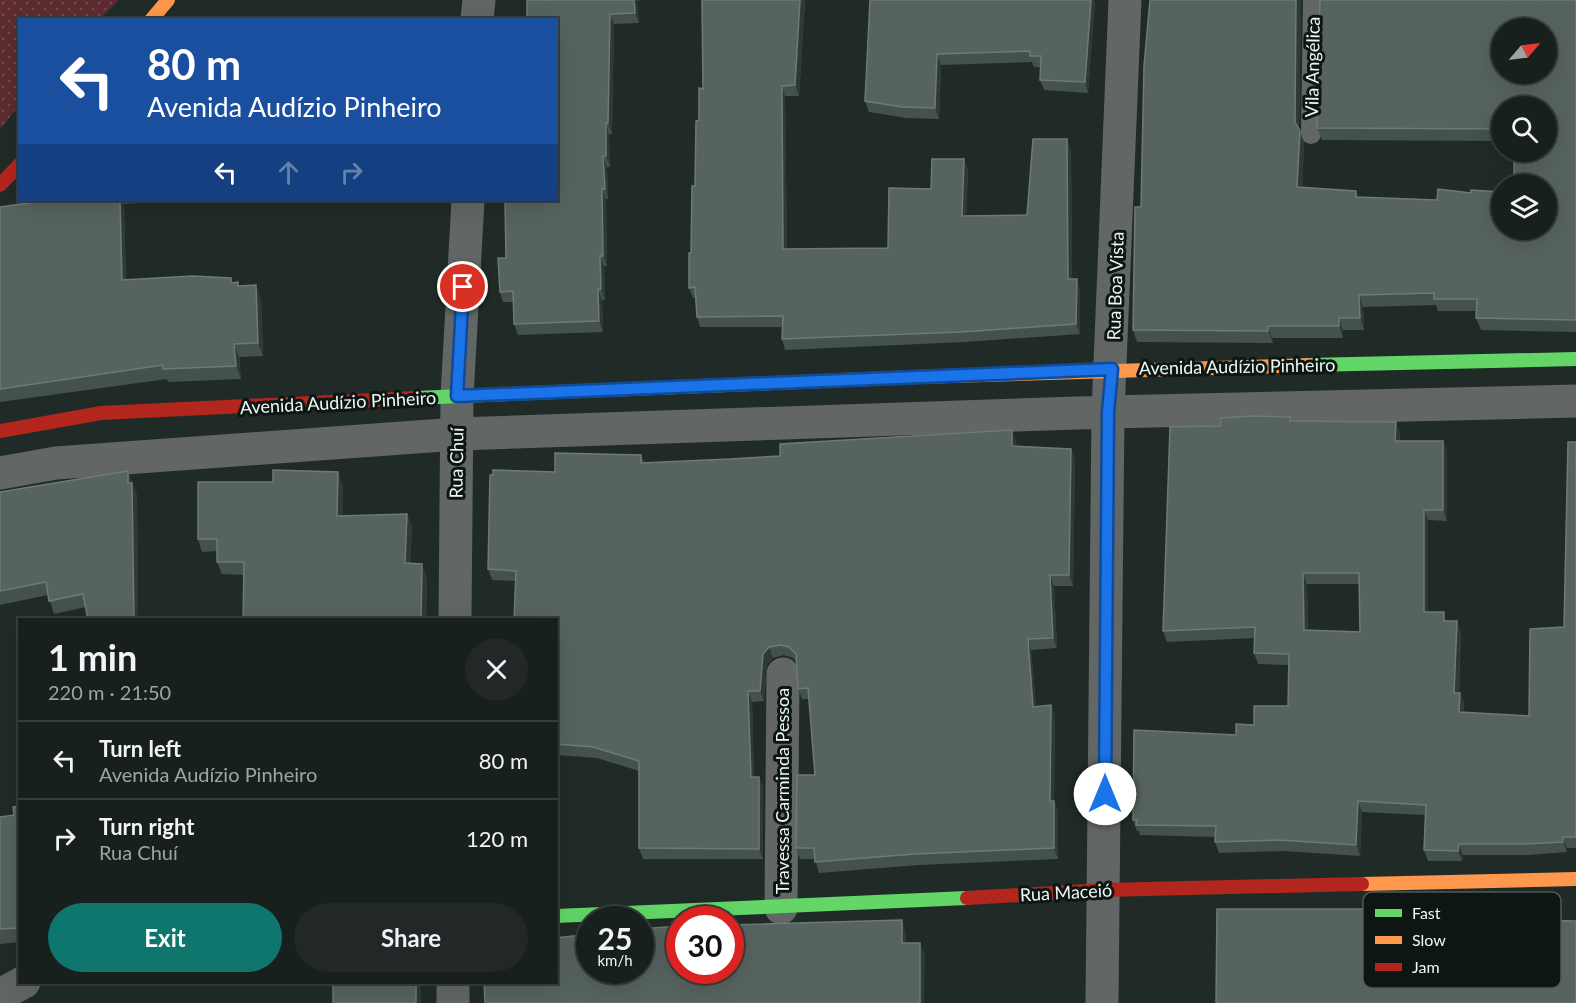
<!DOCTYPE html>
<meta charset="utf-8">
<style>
body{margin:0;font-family:Lato,sans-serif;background:#212827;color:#f1f3f6;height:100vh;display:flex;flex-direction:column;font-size:22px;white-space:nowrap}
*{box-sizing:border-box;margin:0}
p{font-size:20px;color:#9fa3a4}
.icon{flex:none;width:33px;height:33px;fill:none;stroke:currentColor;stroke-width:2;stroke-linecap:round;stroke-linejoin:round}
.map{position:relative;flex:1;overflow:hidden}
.sheet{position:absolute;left:18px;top:618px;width:540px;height:366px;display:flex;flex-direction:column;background:#18201e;border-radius:0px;box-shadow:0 6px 24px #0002,0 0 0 2px #363e3c}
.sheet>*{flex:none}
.banner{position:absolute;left:18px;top:18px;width:540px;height:183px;border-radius:0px;box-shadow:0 6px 24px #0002,0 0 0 2px #363e3c;background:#1a4fa0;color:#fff;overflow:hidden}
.needle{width:39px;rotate:62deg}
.fabs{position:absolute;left:1491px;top:18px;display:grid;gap:12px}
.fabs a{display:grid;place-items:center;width:66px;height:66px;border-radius:50%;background:#18201e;box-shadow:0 6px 24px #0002,0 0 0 2px #363e3c;font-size:30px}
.speed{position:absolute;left:576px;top:906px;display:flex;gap:12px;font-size:30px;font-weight:700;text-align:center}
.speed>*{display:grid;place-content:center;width:78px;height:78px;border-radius:50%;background:#18201e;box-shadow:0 6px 24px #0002,0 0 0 2px #363e3c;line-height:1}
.speed small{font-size:15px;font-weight:400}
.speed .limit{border:9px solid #d22;background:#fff;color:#111}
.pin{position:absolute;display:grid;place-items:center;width:51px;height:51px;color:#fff;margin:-26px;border:3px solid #fff;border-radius:50%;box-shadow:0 2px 6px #0007}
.me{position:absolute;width:66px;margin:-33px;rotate:0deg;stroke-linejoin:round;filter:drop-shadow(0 0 4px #0008)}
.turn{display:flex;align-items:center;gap:21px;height:126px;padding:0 30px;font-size:27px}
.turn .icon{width:78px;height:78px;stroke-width:2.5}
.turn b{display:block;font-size:42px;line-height:51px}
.lanes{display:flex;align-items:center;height:57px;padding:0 30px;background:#0003;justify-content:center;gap:30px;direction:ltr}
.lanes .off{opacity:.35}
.round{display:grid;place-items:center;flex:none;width:63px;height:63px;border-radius:32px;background:#212827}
.overview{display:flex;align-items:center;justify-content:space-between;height:102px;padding:0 30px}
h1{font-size:36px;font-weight:700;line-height:45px}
.action{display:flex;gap:12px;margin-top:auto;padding:12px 30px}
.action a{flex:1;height:69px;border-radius:36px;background:#0f766e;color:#fff;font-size:24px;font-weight:700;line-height:69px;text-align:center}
.action a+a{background:#212827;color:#f1f3f6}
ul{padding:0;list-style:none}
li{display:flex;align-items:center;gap:18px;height:78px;padding:0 30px;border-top:2px solid #363e3c}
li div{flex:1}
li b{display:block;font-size:22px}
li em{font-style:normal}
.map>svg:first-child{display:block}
.grass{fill:url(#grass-dots)}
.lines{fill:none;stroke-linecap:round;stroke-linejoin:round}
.lane{stroke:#626765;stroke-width:20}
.street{stroke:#626765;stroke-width:33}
.fast{stroke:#63d668;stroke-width:14}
.slow{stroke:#ff974d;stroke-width:14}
.jam{stroke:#b3261e;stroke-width:14}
.wall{fill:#45514d;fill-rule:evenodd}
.shaded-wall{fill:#2f3a36}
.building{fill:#57635e;stroke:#6e7a76;stroke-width:1.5;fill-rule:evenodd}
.route-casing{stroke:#114b97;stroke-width:15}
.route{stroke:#1a73e8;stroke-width:10}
.labels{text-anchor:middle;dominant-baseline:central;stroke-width:6;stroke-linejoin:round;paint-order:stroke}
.street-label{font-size:18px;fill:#ebf8f3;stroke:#0d1613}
.key{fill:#0d1613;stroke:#505a56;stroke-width:1.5}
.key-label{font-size:16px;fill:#ebf8f3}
</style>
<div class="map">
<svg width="1576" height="1003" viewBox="0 0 1576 1003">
<defs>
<pattern id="grass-dots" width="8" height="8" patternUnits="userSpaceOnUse" patternTransform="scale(1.5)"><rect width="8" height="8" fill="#5c2c30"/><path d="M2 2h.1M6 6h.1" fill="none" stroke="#744b4e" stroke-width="1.8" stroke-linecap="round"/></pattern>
</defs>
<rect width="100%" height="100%" fill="#202b28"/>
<!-- grass -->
<path class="grass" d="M0,0H119L100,19L20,20L19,106L0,129Z"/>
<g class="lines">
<!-- lane -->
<path class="lane" d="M1311,134L1313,0"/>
<!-- street -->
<path class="street" d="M477,20L479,0
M0,473L56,463L457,434L1108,412L1576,401
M455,620L457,396L468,200
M781,908L783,674
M453,982V1003
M0,995L24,982
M1102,1003L1108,412L1125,0"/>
<!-- fast -->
<path class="fast" d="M1309,365L1576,359
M415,398L917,377
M556,916L967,898"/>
<!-- slow -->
<path class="slow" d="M151,20L168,0
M917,377L1309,365
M1362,884L1576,879"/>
<!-- jam -->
<path class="jam" d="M0,185L20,164
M0,431L101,413L415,398
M967,898L1104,890L1362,884"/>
</g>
<!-- wall -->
<path class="wall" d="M527,0H643L637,1L639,23L614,24L612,134H609L610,167H607L608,199H606L607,266H604L605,300H602L603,332L518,335L514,324L513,302H503L500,292L506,258L556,200Z
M702,0H805L799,96H785L787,249L888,248L931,189L964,159L968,170L966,216L1027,215L1071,150L1072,279L1080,290V334L965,342L785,350L782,339V327H700L697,317L696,298H693L689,288L699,120L703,89Z
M870,0H1095L1088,93L1044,90L1040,80L1041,67H1034L1032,62L941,65L939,119L906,118L869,112L865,101Z
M1150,0H1301L1299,131L1304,143L1302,187L1356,191L1358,197L1502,230L1546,152L1502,106V141L1322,140L1317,128L1576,0V332L1481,330L1476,318L1477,311H1438L1436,305L1363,307L1364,330H1343V338H1272L1273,343L1137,342L1133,330L1141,207Z
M49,200H140V203L124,204L126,280L231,278L232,283L238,282L239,286L261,299L263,356L239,357L241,379L168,382L167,379L0,402V207Z
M1290,417L1291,421L1400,433V441H1443L1447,452V521L1428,520V612L1448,621L1461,632L1459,693H1460L1464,704L1463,713L1529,716L1564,627L1576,442V848H1567V852L1529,855H1463L1462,861H1428L1424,850L1425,815L1362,812L1360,856L1283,851L1219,853L1215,842V837L1140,835L1139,831H1137L1133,820L1236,735L1288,706L1289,665L1258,664L1254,653L1255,638L1167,642L1163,631L1220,426ZM1307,584H1359L1360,632L1308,630Z
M1016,441V446L1071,449L1075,460L1073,586H1054L1057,648L1031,650L1036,707L1051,705L1055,716L1054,801L1058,811V859L919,865L819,873L815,859H800L796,848L815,775L809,699H802L798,689L796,662L793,658L784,655L773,658L767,665L764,701L752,702L754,777H759L763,788V859H643L639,848V771L597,758L556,755V620L516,581L492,580L488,569L555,472L641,455L644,463L730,459Z
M128,471L137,496L138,620H88L86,607L54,614L48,595L0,605V492Z
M343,485L342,516L407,514L412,527L410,564L427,577L426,620H243L244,575L222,574L217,562V551L202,552L198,539Z
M20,806V942L0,944V817L14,815Z"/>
<!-- shaded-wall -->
<path class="shaded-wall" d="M634,0H637L639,23L635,13Z
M800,0H805L799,96L795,85Z
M1091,0H1095L1088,93L1085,82Z
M1296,0H1301L1299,134L1295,122Z
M610,14L614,24L612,134L608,123Z
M937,54L941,65L939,119L935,108Z
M782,86L785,96L787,260L783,249Z
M606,123L609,134L610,167L606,156Z
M1300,131L1304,143L1302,199L1297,187Z
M1067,139L1071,150L1072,289L1068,279Z
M603,156L607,167L608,199L605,189Z
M964,159L968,170L966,227L962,216Z
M602,189L606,199L607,266L603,256Z
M120,200H123L124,204L126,293L122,280Z
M600,256L604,266L605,300L601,289Z
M1077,279L1080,290V334L1076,324Z
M256,285L261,299L263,356L258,343Z
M598,289L602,300L603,332L599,321Z
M1359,295L1363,307L1364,330L1360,318Z
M1339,318L1343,330V338L1339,326Z
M1268,326L1272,338L1273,343L1268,331Z
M234,344L239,357L241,379L236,366Z
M1396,422L1400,433L1399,452L1395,441Z
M1012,430L1016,441V457L1012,446Z
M1443,441L1447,452V521L1443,510Z
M1071,449L1075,460L1073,586L1069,575Z
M128,471L137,496L138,620H134Z
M338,472L343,485L342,529L337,516Z
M1424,510L1428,520V622L1424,612Z
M407,514L412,527L410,576L405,563Z
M422,564L427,577L426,620H421Z
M1303,573L1307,584L1308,641L1304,630Z
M1050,575L1054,586L1057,648L1053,638Z
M1457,621L1461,632L1458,703L1454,693Z
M1028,639L1031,650L1037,718L1033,707Z
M769,647L773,658L767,665L764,701L760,691L763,654Z
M748,691L752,702L754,788L751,777Z
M1460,693L1464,704L1463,723L1459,712Z
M1051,705L1055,716L1054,801L1058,811V859L1054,848L1050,801Z
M759,777L763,788V859L759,849Z
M1358,801L1362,812L1360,856L1356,845Z
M1563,837L1567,848V852L1563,842Z
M1459,844L1463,855L1462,861L1458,851Z
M1495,909L1499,921L1494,919Z
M902,920L906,933V955L902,943Z
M920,943L925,955L924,1003H920Z
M416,982H421V1003H416Z"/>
<!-- building -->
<path class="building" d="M527,0H634L635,13L610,14L608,123H606V156H603L605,189H602L603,256H600L601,289H598L599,321L514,324L513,291L500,292L498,258H506L505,200H556V20H527Z
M702,0H800L795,85L782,86L783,249L888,248L889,188L931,189L932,159H964L962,216L1027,215L1033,139H1067L1068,279H1077L1076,324L961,332L782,339L783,316L697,317L695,287L689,288V253H691L692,186H695L696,121L699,120V88L703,89Z
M870,0H1091L1085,82L1040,80L1041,56H1030V51L937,54L935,108L902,107L865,101Z
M1150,0H1296L1295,122L1300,131L1297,187L1356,191V197L1437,200L1438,189L1471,193V190L1502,192V230H1546V184H1514V152H1546V106H1502V129L1317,128L1320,0H1576V320L1476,318L1477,299H1434V293L1359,295L1360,318H1339V326H1268V331L1133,330L1135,207H1141L1144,66ZM1502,28H1546V74H1502Z
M49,200H120L122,280L193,276L231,278V283L238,282V286L256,285L258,343L234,344L236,366L163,369V365L0,389V207Z
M1252,416L1290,417V421L1396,422L1395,441H1443V510H1424V612H1444V621H1457L1454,693H1460L1459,712L1529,716L1530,629L1564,627L1568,442H1576V837H1563V842L1525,844H1459L1458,851L1424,850L1426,805L1358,801L1356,845L1279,840L1215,842L1216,826L1136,825L1137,820H1133L1134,730L1236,735V724L1254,725V706H1288L1289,654L1254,653L1255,627L1163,631L1170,427L1220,426L1221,418ZM1303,573H1359L1360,632L1304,630Z
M1012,430V446L1071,449L1069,575H1050L1053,638L1028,639L1033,707L1051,705L1050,801H1054V848L915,854L815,862L814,848H796L797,775H815L808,688L798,689L796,654L789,647L780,645L769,647L763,654L760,691H748L751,777H759V849L639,848V761L593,747L556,744V620H514L516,571L488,569L490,475H493V470L555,472V453L641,455V463L730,459L780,456V444Z
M273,470L338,472L337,516L407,514L405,563L422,564L421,620H243L244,562H217V539H198V482H273Z
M128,471V483H132L134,620H88L83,594L49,601L46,582L0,591V492Z
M20,806V928L0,929V817L14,815L13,807Z
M1217,909H1495L1494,919L1576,921V1003H1216Z
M902,920V943H920V1003H485L484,982H556V938L590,934V970H640V929L680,926V970H730V925Z
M333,982H416V1003H333Z"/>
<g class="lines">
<!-- route casing -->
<g class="route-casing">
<path id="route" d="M463,287L457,396L1112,369L1108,412L1105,794"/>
</g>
<!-- route -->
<use href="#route" class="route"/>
</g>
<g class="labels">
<!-- street labels -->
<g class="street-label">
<text transform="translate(1312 67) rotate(-89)">Vila Angélica</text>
<text transform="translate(1115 286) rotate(-88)">Rua Boa Vista</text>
<text transform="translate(1237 366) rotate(-1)">Avenida Audízio Pinheiro</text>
<text transform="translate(338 402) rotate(-3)">Avenida Audízio Pinheiro</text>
<text transform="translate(456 463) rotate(-89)">Rua Chuí</text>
<text transform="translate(782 791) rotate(-90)">Travessa Carminda Pessoa</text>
<text transform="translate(1066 892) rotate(-3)">Rua Maceió</text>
</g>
</g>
<!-- legend -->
<rect x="1363" y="892" width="198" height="96" rx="9" class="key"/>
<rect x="1375" y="909" width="27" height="8" fill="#63d668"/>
<rect x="1375" y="936" width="27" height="8" fill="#ff974d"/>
<rect x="1375" y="963" width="27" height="8" fill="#b3261e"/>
<g class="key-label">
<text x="1412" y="919">Fast</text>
<text x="1412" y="946">Slow</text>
<text x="1412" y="973">Jam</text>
</g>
</svg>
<div class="fabs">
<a><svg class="needle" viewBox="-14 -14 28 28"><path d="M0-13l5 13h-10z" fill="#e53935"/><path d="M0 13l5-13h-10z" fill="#9fa3a4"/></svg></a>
<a><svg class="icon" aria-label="search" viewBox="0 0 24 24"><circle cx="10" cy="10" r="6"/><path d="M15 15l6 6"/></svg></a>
<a><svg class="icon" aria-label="layers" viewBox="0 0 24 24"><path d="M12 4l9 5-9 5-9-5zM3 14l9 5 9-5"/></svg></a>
</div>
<div class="speed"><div>25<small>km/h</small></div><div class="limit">30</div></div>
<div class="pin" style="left:463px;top:287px;background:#d93025"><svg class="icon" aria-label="arrive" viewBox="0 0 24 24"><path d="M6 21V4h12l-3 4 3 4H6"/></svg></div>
<svg class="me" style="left:1105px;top:794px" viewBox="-20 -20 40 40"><circle r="19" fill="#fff"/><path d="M0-13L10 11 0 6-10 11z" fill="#1a73e8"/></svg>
<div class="banner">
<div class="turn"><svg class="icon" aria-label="left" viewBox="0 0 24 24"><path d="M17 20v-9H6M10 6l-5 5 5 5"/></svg><div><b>80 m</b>Avenida Audízio Pinheiro</div></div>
<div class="lanes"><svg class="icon" aria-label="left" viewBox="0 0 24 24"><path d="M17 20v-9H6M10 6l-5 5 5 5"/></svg><svg class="icon off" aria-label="ahead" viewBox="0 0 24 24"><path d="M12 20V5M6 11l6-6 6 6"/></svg><svg class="icon off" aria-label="right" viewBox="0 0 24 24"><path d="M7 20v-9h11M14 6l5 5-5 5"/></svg></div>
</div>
<section class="sheet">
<div class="overview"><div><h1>1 min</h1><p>220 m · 21:50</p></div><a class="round"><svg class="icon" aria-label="close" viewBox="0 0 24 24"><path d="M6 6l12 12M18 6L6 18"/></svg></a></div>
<ul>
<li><svg class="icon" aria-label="left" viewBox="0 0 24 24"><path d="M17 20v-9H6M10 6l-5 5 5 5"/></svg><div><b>Turn left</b><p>Avenida Audízio Pinheiro</p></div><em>80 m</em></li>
<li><svg class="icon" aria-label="right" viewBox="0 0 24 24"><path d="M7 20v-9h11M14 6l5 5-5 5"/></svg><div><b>Turn right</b><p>Rua Chuí</p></div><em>120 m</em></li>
</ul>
<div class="action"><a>Exit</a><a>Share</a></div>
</section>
</div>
